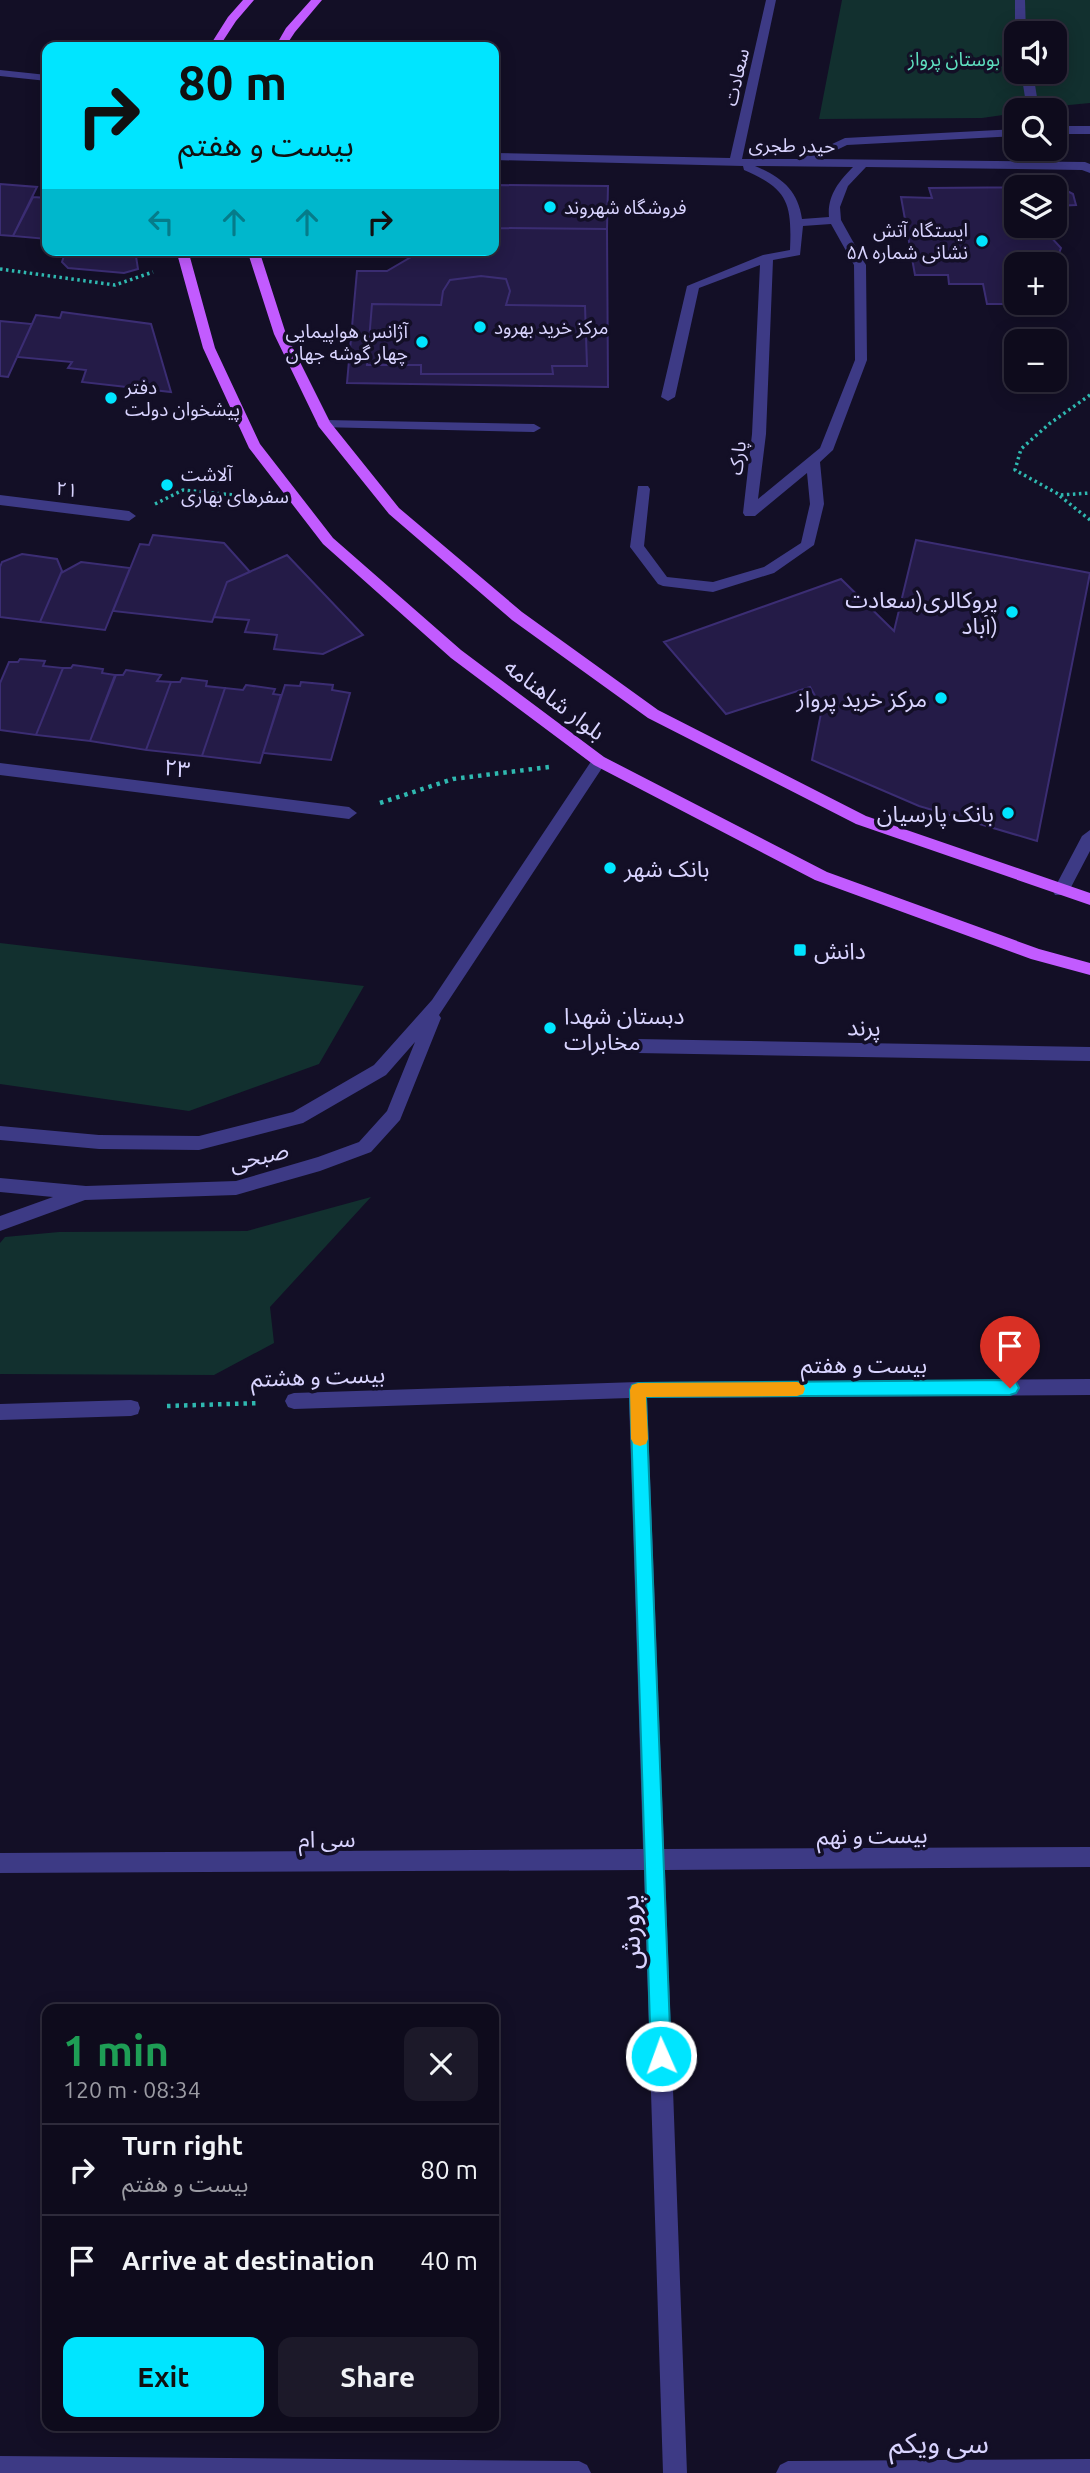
<!DOCTYPE html>
<meta charset="utf-8">
<style>
body{margin:0;font-family:Ubuntu,"Noto Sans Arabic",sans-serif;background:#1c1929;color:#f1f3f6;height:100vh;display:flex;flex-direction:column;font-size:26px;white-space:nowrap}
*{box-sizing:border-box;margin:0}
p{font-size:23px;color:#9b9ba3}
.icon{flex:none;width:38px;height:38px;fill:none;stroke:currentColor;stroke-width:2;stroke-linecap:round;stroke-linejoin:round}
.map{position:relative;flex:1;overflow:hidden}
.details{position:absolute;left:42px;top:2004px;width:457px;height:427px;display:flex;flex-direction:column;background:#0e0b1c;border-radius:14px;box-shadow:0 4px 18px #0003,0 0 0 2px #2e2b3b}
.details>*{flex:none}
.banner{position:absolute;left:42px;top:42px;width:457px;height:214px;border-radius:14px;box-shadow:0 4px 18px #0003,0 0 0 2px #2e2b3b;background:#00e5ff;color:#111;overflow:hidden}
.controls{position:absolute;left:1004px;top:21px;display:grid;gap:14px}
.controls a{display:grid;place-items:center;width:63px;height:63px;border-radius:14px;background:#0e0b1c;box-shadow:0 4px 18px #0003,0 0 0 2px #2e2b3b;font-size:35px}
.pin{position:absolute;display:grid;place-items:center;width:60px;height:60px;color:#fff;margin:-72px -30px;border-radius:50% 50% 50% 0;rotate:-45deg;box-shadow:0 0 7px #0007}
.pin .icon{rotate:45deg}
.me{position:absolute;width:77px;margin:-38px;rotate:358deg;stroke-linejoin:round;filter:drop-shadow(0 0 5px #0008)}
.turn{display:flex;align-items:center;gap:24px;height:147px;padding:0 21px;font-size:32px}
.turn .icon{width:91px;height:91px;stroke-width:2.5}
.turn b{display:block;font-size:49px;line-height:60px}
.lanes{display:flex;align-items:center;height:66px;padding:0 21px;background:#0003;justify-content:center;gap:35px;direction:ltr}
.lanes .off{opacity:.35}
.round{display:grid;place-items:center;flex:none;width:74px;height:74px;border-radius:14px;background:#1c1929}
.overview{display:flex;align-items:center;justify-content:space-between;height:119px;padding:0 21px}
h1{font-size:42px;font-weight:700;line-height:52px;color:#1e9e55}
.cta{display:flex;gap:14px;margin-top:auto;padding:14px 21px}
.cta a{flex:1;height:80px;border-radius:14px;background:#00e5ff;color:#111;font-size:28px;font-weight:700;line-height:80px;text-align:center}
.cta a+a{background:#1c1929;color:#f1f3f6}
ul{padding:0;list-style:none}
li{display:flex;align-items:center;gap:21px;height:91px;padding:0 21px;border-top:2px solid #2e2b3b}
li div{flex:1}
li b{display:block;font-size:26px}
li em{font-style:normal}
.map>svg:first-child{display:block}
.green{fill:#12302f;fill-rule:evenodd}
.building{fill:#241b47;stroke:#3b2d73;stroke-width:2}
.lines{fill:none;stroke-linecap:round;stroke-linejoin:round}
.path-far1{stroke:#2fb8b0;stroke-width:3.5;stroke-dasharray:2.5 3.5;stroke-linecap:butt}
.path{stroke:#2fb8b0;stroke-width:4.5;stroke-dasharray:3.5 5;stroke-linecap:butt}
.minor{fill:#3d3a85;fill-rule:evenodd}
.major{fill:#c25bff;fill-rule:evenodd}
.route{fill:#00e5ff;stroke:#0095a6;stroke-width:2}
.slow{fill:#f59e0b}
.poi-dot{fill:#00e5ff;stroke:#130f26;stroke-width:2.5}
.labels{text-anchor:middle;dominant-baseline:central;stroke-width:7;stroke-linejoin:round;paint-order:stroke}
.far-park-label{font-size:19px;fill:#5fe0c0;stroke:#130f26}
.far-street-label{font-size:19px;fill:#d9d4ff;stroke:#130f26}
.far-poi-label{font-size:19px;fill:#d9d4ff;stroke:#130f26;text-anchor:start}
.poi-label{font-size:23px;fill:#d9d4ff;stroke:#130f26;text-anchor:end}
.street-label{font-size:23px;fill:#d9d4ff;stroke:#130f26}
.near-street-label{font-size:28px;fill:#d9d4ff;stroke:#130f26}
</style>
<div class="map">
<svg width="1090" height="2473" viewBox="0 0 1090 2473">
<rect width="100%" height="100%" fill="#130f26"/>
<!-- green -->
<path class="green" d="M842,0H1090V103L1017,110V113L982,118L819,119ZM1017,33H1055V72H1017Z
M0,943L364,986L319,1064L189,1111L0,1084Z
M371,1197L270,1307L274,1343L214,1375L0,1374V1243L5,1237L59,1232L247,1231Z"/>
<!-- building -->
<path class="building" d="M0,184L37,187L13,236L0,235Z
M494,185L608,186L607,229L494,228Z
M1017,187V226H1045L1048,234L1061,248L1055,264H1017V303H1055V267L1064,304H987L983,284H949L948,275H915L901,197L932,198L929,188L1060,187L1073,194L1076,205L1055,206V187Z
M33,197L47,198V239L13,236Z
M494,228L607,229L608,387L347,383L357,271H387L423,250H494Z
M66,250H135L138,269L124,273L68,268L62,262Z
M291,250H367V253Z
M481,276L506,279L510,291L506,305L585,306L587,366H552L553,374H421V365H367L372,304L441,305L443,291L450,280Z
M62,312L151,324L171,392L82,382L86,370L68,368L72,362L17,357L36,315L60,318Z
M0,321L32,324L8,377L0,376Z
M153,535L224,543L250,572L227,582L212,622L113,611L140,544L149,545Z
M916,540L1090,573L1037,841L919,806L812,760L822,708L810,687L726,714L664,642L841,579L894,631Z
M22,554L57,559L62,571L40,622L0,617V567L2,562Z
M287,555L363,635L323,654L274,649L277,635L245,632L249,620L214,617L227,582Z
M81,562L130,568L105,630L40,622L61,573Z
M20,659L45,661L43,666L63,668L36,735L0,730V683L9,662H18Z
M73,665L103,669L102,673L115,675L90,741L36,735L63,668H71Z
M126,670L161,675L157,681L171,682L146,750L90,741L116,675H123Z
M182,678L207,681L206,686L225,688L202,756L146,750L171,682H180Z
M301,682L333,685L332,690L350,693L331,760L263,753L285,685L300,686Z
M246,685L275,689L273,694L281,695L260,763L202,756L225,688L243,690Z"/>
<g class="lines">
<!-- path-far1 -->
<path class="path-far1" d="M0,269L115,285L153,272
M1090,395L1049,424L1021,449L1015,470L1060,495L1090,493
M1060,496L1090,520
M155,504L183,490L244,496L251,494"/>
<!-- path -->
<path class="path" d="M380,803L453,779L549,767
M167,1406L260,1403"/>
<!-- minor -->
<path class="minor" d="M766,0H776L742,159H800L845,138L1017,129V136L847,145L818,159L1085,162L1090,164V173L1082,170L866,167L848,186L840,207L841,220L866,265L867,360L833,450L820,462L824,504L814,545L774,573L713,592L663,586L658,584L630,547L638,486H648L650,489L644,546L667,577L713,582L764,567L801,543L810,504L807,473L755,516H745L743,513L752,434L760,265L699,288L675,397L668,401L661,397L687,286L763,255L790,250C792,203 788,189 744,170L743,166L494,160V153L730,158ZM755,166L853,167C839,181 827,196 829,217L802,219C798,190 781,177 755,166ZM831,224L854,265L855,360L820,448L758,499L766,434L773,260L800,255L803,226Z
M1015,0H1025L1026,33H1015Z
M0,70L47,75V81L0,76Z
M1021,72H1033L1039,110H1027Z
M1055,126H1090V134H1055Z
M324,420L534,424L541,428L534,432L319,427L317,424Z
M0,495L129,511L136,516L129,521L0,505Z
M599,755L604,757L606,761L604,765L439,1015L441,1018L400,1120L371,1152L320,1171L236,1195L85,1200L0,1231V1216L53,1197L0,1192V1178L86,1186L236,1181L318,1157L359,1142L387,1111L415,1042L386,1075L303,1123L199,1150L99,1149L0,1140V1126L99,1135L199,1136L293,1112L374,1065L432,1000L594,757Z
M0,763L349,807L357,813L349,819L0,775Z
M1090,830V851L1069,891L1067,895H1055L1053,891L1082,836Z
M637,1039L1090,1047V1061L637,1053L631,1051L629,1046L631,1041Z
M1090,1379V1395L647,1398L664,1849L1090,1847V1867L665,1870L687,2473H663L644,1870L0,1873V1853L643,1849L629,1398L294,1409L288,1407L285,1401L288,1395L294,1393L638,1382Z
M131,1400L138,1402L140,1408L138,1414L131,1416L0,1420V1404Z
M0,2456L579,2461L587,2465L591,2473H0Z
M1090,2459V2473H776L780,2465L788,2461Z"/>
<!-- major -->
<path class="major" d="M243,0H254L236,21L219,47H209L228,17Z
M311,0H322L295,32L285,47H275L286,28Z
M176,250H188L215,348L260,444L333,538L461,650L604,757L827,872L1039,949L1090,963V975L1031,959L815,880L594,765L451,658L323,544L249,448L203,348Z
M247,250H259L286,334L330,422L399,508L522,612L658,710L866,816L1090,893V905L856,824L648,718L512,620L389,514L319,427L274,334Z"/>
</g>
<!-- route -->
<path class="route" d="M1010,1380L1016,1382L1019,1388L1016,1393L1010,1395L646,1397L671,2056L668,2063L661,2066L654,2063L651,2056L630,1390L632,1385L638,1383Z"/>
<!-- slow -->
<path class="slow" d="M797,1382L803,1384L805,1389L803,1394L797,1396L646,1397L648,1439L646,1444L640,1446L634,1444L631,1439L630,1390L632,1385L638,1383Z"/>
<!-- markers -->
<g class="poi-dot">
<circle cx="550" cy="207" r="7"/>
<circle cx="982" cy="241" r="7"/>
<circle cx="480" cy="327" r="7"/>
<circle cx="422" cy="342" r="7"/>
<circle cx="111" cy="398" r="7"/>
<circle cx="167" cy="485" r="7"/>
<circle cx="1012" cy="612" r="7"/>
<circle cx="941" cy="698" r="7"/>
<circle cx="1008" cy="813" r="7"/>
<circle cx="610" cy="868" r="7"/>
<rect x="793" y="943" width="14" height="14" rx="3.5"/>
<circle cx="550" cy="1028" r="7"/>
</g>
<g class="labels">
<!-- far-park labels -->
<g class="far-park-label">
<text x="954" y="59">بوستان پرواز</text>
</g>
<!-- far-street labels -->
<g class="far-street-label">
<text transform="translate(736 77) rotate(-77)">سعادت</text>
<text transform="translate(792 145) rotate(1)">حیدر طجری</text>
<text transform="translate(737 458) rotate(-83)">پارک</text>
<text transform="translate(67 489) rotate(7)">۲۱</text>
</g>
<!-- far-poi labels -->
<g class="far-poi-label">
<text x="564" y="207">فروشگاه شهروند</text>
<text x="968" y="230" text-anchor="end">ایستگاه آتش<tspan x="968" dy="22">نشانی شماره ۵۸</tspan></text>
<text x="494" y="327">مرکز خرید بهرود</text>
<text x="408" y="331" text-anchor="end">آژانس هواپیمایی<tspan x="408" dy="22">چهار گوشه جهان</tspan></text>
<text x="125" y="387">دفتر<tspan x="125" dy="22">پیشخوان دولت</tspan></text>
<text x="181" y="474">آلاشت<tspan x="181" dy="22">سفرهای بهاری</tspan></text>
</g>
<!-- poi labels -->
<g class="poi-label">
<text x="998" y="599">پروکالری(سعادت<tspan x="998" dy="26">آباد)</tspan></text>
<text x="927" y="698">مرکز خرید پرواز</text>
<text x="994" y="813">بانک پارسیان</text>
<text x="624" y="868" text-anchor="start">بانک شهر</text>
<text x="814" y="950" text-anchor="start">دانش</text>
<text x="564" y="1015" text-anchor="start">دبستان شهدا<tspan x="564" dy="26">مخابرات</tspan></text>
</g>
<!-- street labels -->
<g class="street-label">
<text transform="translate(555 699) rotate(37)">بلوار شاهنامه</text>
<text transform="translate(177 768) rotate(7)">۲۳</text>
<text transform="translate(864 1027) rotate(1)">پرند</text>
<text transform="translate(259 1156) rotate(-14)">صبحی</text>
<text x="864" y="1364">بیست و هفتم</text>
<text transform="translate(318 1376) rotate(-2)">بیست و هشتم</text>
<text transform="translate(872 1835) rotate(-1)">بیست و نهم</text>
<text x="327" y="1838">سی ام</text>
</g>
<!-- near-street labels -->
<g class="near-street-label">
<text transform="translate(629 1932) rotate(-92)">پرورش</text>
<text x="939" y="2442">سی ویکم</text>
</g>
</g>
</svg>
<div class="controls">
<a><svg class="icon" aria-label="sound" viewBox="0 0 24 24"><path d="M4 9h4l5-4v14l-5-4H4zM17 9q2 3 0 6"/></svg></a>
<a><svg class="icon" aria-label="search" viewBox="0 0 24 24"><circle cx="10" cy="10" r="6"/><path d="M15 15l6 6"/></svg></a>
<a><svg class="icon" aria-label="layers" viewBox="0 0 24 24"><path d="M12 4l9 5-9 5-9-5zM3 14l9 5 9-5"/></svg></a>
<a>+</a>
<a>−</a>
</div>
<div class="pin" style="left:1010px;top:1388px;background:#d93025"><svg class="icon" aria-label="arrive" viewBox="0 0 24 24"><path d="M6 21V4h12l-3 4 3 4H6"/></svg></div>
<svg class="me" style="left:661px;top:2056px" viewBox="-20 -20 40 40"><circle r="17" fill="#00e5ff" stroke="#fff" stroke-width="3"/><path d="M0-11L8 9 0 5-8 9z" fill="#fff"/></svg>
<div class="banner">
<div class="turn"><svg class="icon" aria-label="right" viewBox="0 0 24 24"><path d="M7 20v-9h11M14 6l5 5-5 5"/></svg><div><b>80 m</b>بیست و هفتم</div></div>
<div class="lanes"><svg class="icon off" aria-label="left" viewBox="0 0 24 24"><path d="M17 20v-9H6M10 6l-5 5 5 5"/></svg><svg class="icon off" aria-label="ahead" viewBox="0 0 24 24"><path d="M12 20V5M6 11l6-6 6 6"/></svg><svg class="icon off" aria-label="ahead" viewBox="0 0 24 24"><path d="M12 20V5M6 11l6-6 6 6"/></svg><svg class="icon" aria-label="right" viewBox="0 0 24 24"><path d="M7 20v-9h11M14 6l5 5-5 5"/></svg></div>
</div>
<section class="details">
<div class="overview"><div><h1>1 min</h1><p>120 m · 08:34</p></div><a class="round"><svg class="icon" aria-label="close" viewBox="0 0 24 24"><path d="M6 6l12 12M18 6L6 18"/></svg></a></div>
<ul>
<li><svg class="icon" aria-label="right" viewBox="0 0 24 24"><path d="M7 20v-9h11M14 6l5 5-5 5"/></svg><div><b>Turn right</b><p>بیست و هفتم</p></div><em>80 m</em></li>
<li><svg class="icon" aria-label="arrive" viewBox="0 0 24 24"><path d="M6 21V4h12l-3 4 3 4H6"/></svg><div><b>Arrive at destination</b></div><em>40 m</em></li>
</ul>
<div class="cta"><a>Exit</a><a>Share</a></div>
</section>
</div>
